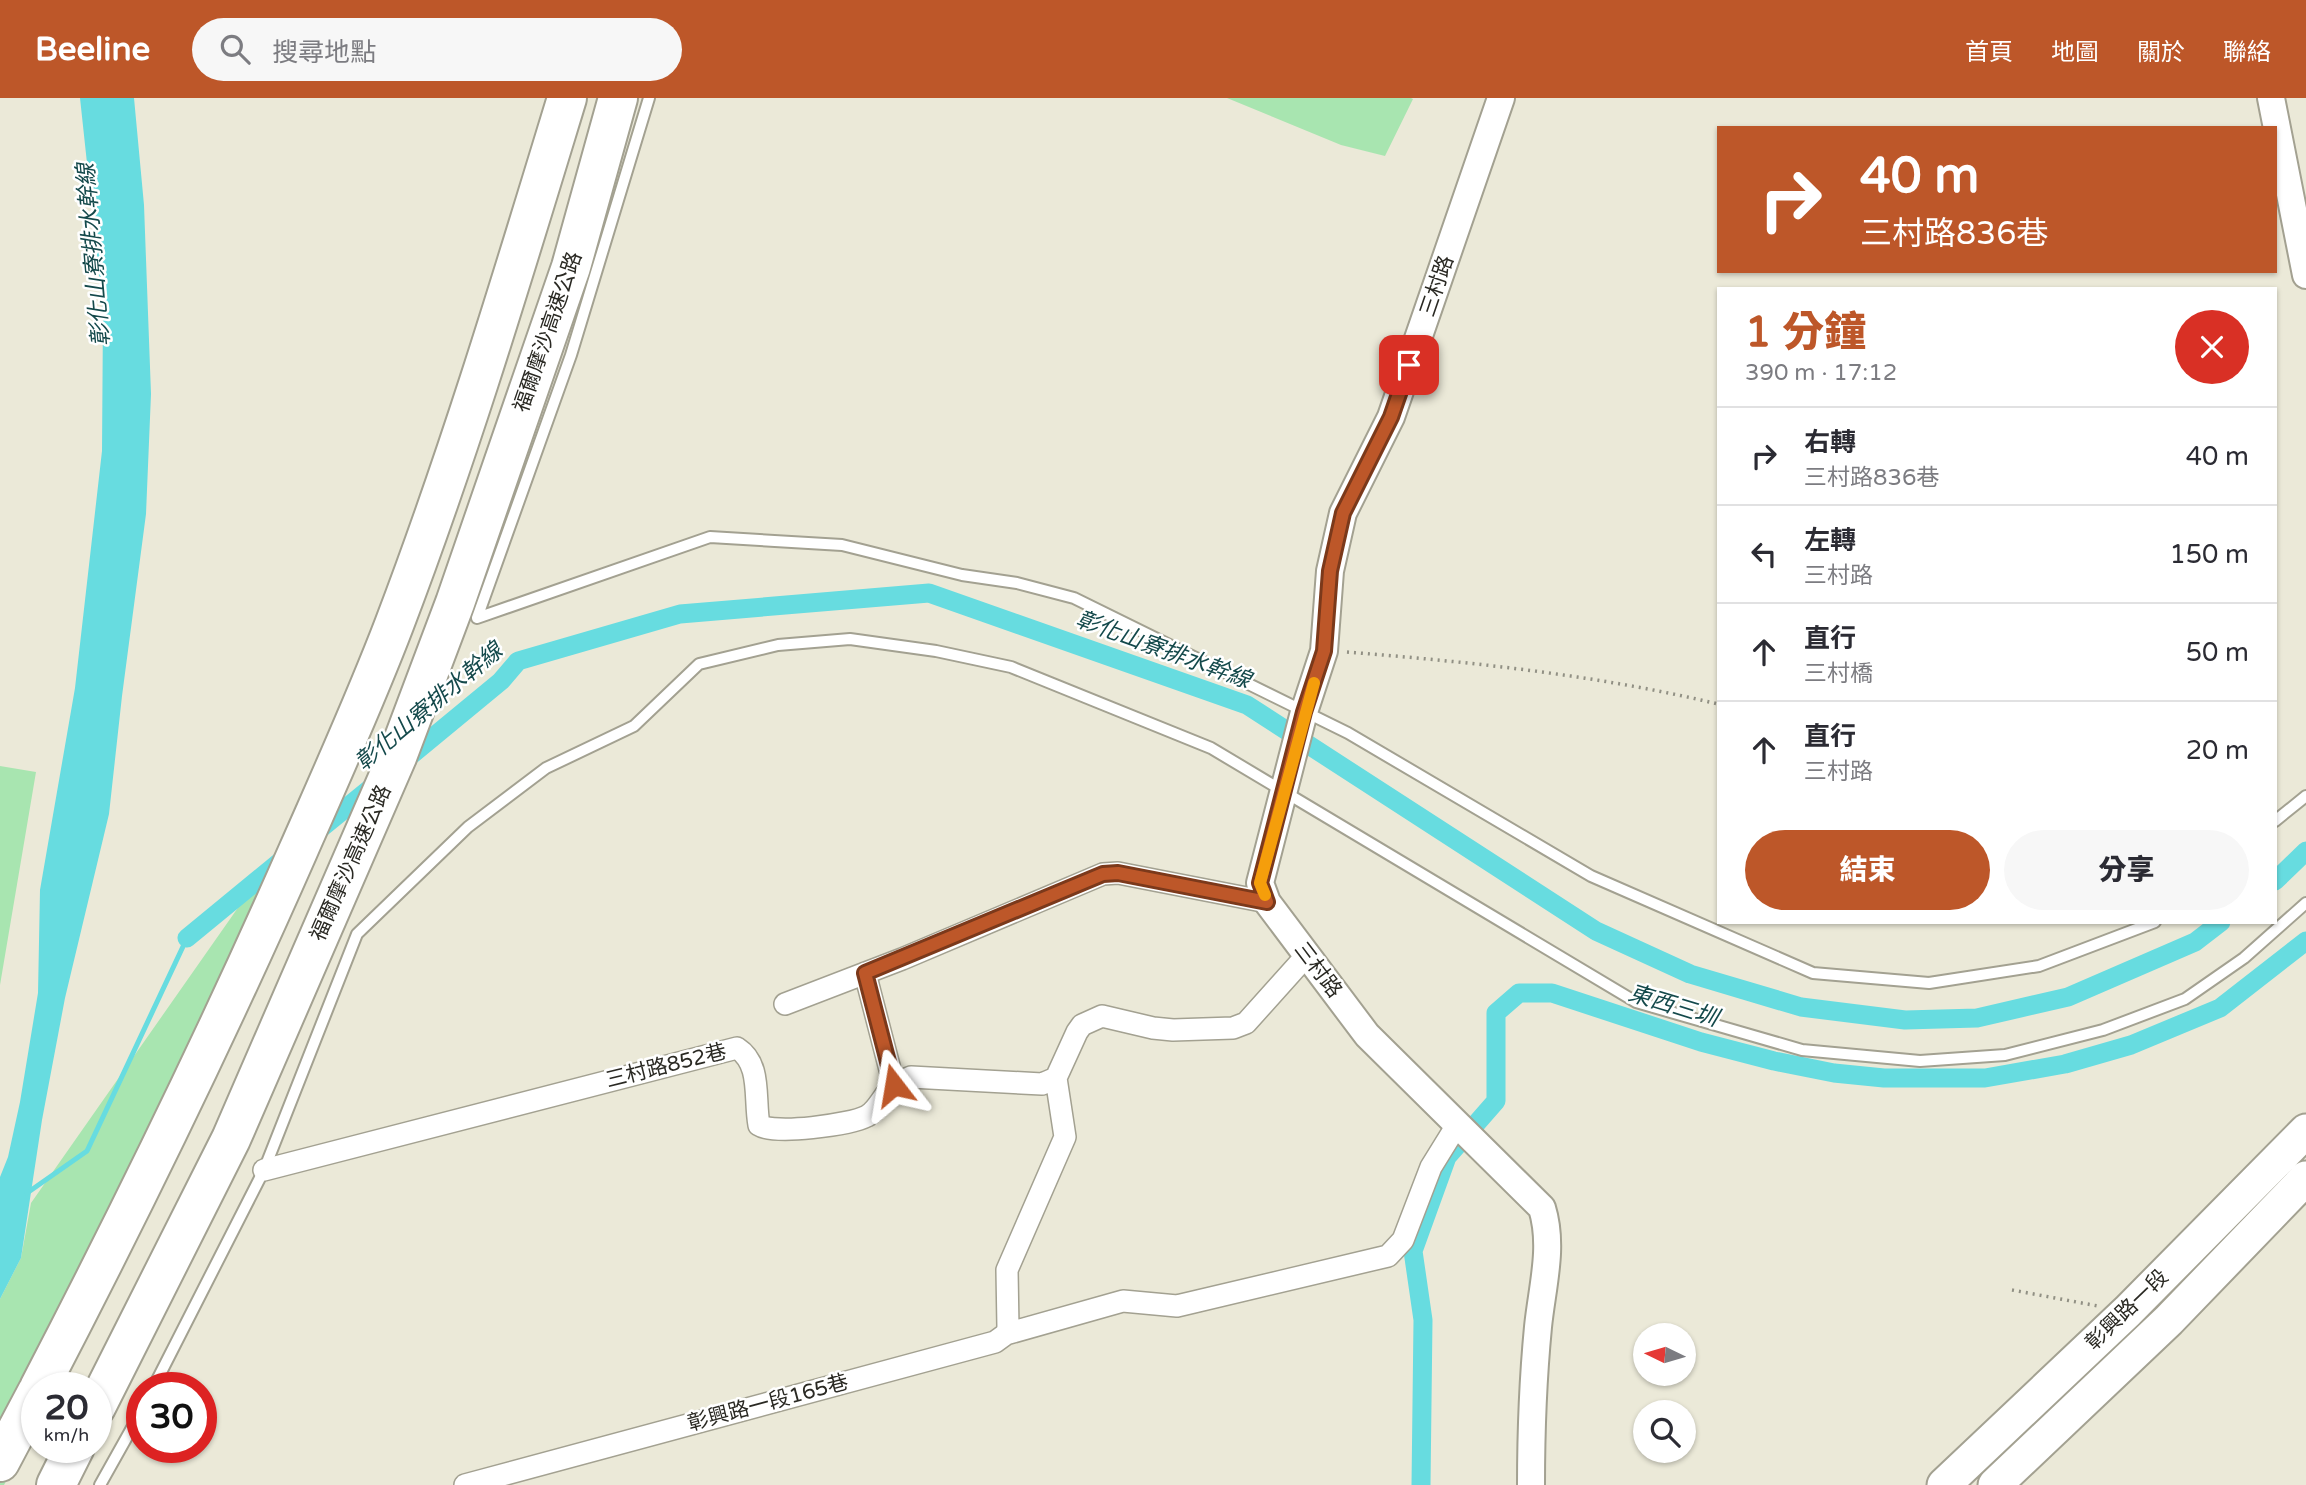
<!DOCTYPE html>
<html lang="zh-TW">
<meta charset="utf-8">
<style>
body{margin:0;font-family:"Varela Round","Noto Sans TC",sans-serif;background:#f7f7f7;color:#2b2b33;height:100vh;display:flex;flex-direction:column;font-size:26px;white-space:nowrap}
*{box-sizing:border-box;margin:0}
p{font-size:23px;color:#7c7c81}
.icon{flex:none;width:38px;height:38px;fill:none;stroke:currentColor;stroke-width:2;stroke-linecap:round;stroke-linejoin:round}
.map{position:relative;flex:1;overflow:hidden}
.details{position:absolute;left:1717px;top:189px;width:560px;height:637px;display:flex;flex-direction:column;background:#fff;border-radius:0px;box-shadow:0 2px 5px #0004}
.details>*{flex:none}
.banner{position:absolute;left:1717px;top:28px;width:560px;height:147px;border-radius:0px;box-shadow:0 2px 5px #0004;background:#bd5729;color:#fff;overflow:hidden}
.needle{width:46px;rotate:275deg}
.controls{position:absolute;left:1633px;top:1225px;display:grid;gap:14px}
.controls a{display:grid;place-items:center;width:63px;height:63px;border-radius:50%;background:#fff;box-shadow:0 2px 5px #0004;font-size:35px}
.speed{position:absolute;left:21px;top:1274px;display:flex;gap:14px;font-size:35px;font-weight:700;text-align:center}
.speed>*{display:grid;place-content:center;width:91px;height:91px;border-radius:50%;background:#fff;box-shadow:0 2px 5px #0004;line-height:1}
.speed small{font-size:18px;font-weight:400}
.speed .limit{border:10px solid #d22;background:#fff;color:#111}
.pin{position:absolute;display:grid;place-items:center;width:60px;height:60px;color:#fff;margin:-30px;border-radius:14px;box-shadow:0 4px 10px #0006}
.me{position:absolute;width:77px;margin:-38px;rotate:346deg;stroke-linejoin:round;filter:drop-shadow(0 0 5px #0008)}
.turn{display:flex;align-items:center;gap:24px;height:147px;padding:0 28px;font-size:32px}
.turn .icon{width:91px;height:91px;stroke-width:2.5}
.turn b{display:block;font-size:49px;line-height:60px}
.round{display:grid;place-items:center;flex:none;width:74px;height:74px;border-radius:37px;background:#f7f7f7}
.summary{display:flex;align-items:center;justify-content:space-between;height:119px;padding:0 28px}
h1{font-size:42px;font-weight:800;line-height:52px;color:#bd5729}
.primary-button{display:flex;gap:14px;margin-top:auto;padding:14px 28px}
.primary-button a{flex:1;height:80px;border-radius:42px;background:#bd5729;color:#fff;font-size:28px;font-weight:800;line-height:80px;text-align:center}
.primary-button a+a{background:#f7f7f7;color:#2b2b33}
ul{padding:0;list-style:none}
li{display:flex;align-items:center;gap:21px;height:98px;padding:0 28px;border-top:2px solid #e1e1e2}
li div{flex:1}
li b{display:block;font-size:26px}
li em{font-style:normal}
header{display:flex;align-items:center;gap:42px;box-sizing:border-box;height:98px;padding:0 35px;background:#bd5729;color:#fff}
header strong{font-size:33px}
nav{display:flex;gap:38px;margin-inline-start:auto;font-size:24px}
.search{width:490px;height:63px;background:#f7f7f7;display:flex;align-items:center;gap:18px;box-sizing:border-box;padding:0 24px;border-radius:38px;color:#7c7c81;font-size:26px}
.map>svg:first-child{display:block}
.green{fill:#a8e5b0}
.water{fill:#67dce0}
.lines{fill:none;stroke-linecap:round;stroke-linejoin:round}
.stream{stroke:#67dce0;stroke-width:5}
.canal{stroke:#67dce0;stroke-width:19}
.service-casing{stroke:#a3a191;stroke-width:14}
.minor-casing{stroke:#a3a191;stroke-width:24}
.tertiary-casing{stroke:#a3a191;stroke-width:30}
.primary-casing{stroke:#a3a191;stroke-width:37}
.motorway-casing{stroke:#a3a191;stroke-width:42}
.path{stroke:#919084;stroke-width:3.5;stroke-dasharray:2 5;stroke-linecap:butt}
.service{stroke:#fff;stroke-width:10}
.minor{stroke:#fff;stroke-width:21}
.tertiary{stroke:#fff;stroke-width:26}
.primary{stroke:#fff;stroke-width:33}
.motorway{stroke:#fff;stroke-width:38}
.route-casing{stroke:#7b391b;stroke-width:18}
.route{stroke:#bd5729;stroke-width:12}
.slow{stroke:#f59e0b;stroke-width:12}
.labels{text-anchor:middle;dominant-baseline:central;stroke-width:5;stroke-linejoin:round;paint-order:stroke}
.street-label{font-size:21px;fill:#2a2923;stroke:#fff}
.water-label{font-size:23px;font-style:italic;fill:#14494b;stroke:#fff}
</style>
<header>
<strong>Beeline</strong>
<div class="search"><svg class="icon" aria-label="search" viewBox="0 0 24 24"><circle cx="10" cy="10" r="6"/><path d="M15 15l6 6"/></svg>搜尋地點</div>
<nav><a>首頁</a><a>地圖</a><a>關於</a><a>聯絡</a></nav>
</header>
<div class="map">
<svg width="2306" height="1387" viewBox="0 0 2306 1387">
<rect width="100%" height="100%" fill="#ebe9d8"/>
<!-- green -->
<path class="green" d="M1227,0H1411L1413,1L1385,58L1341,47Z
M0,668L36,674L0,887Z
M277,754L17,1363L4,1387H0V1201L21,1160L31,1105Z"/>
<!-- water -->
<path class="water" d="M80,0H134L144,107L151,296L146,416L122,598L109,716L65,900L42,1022L21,1160L0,1201V1079L8,1059L20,1004L38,895L40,792L75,590L102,353L103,214Z"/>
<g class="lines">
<!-- stream -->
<path class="stream" d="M27,1095L87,1053L187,840"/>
<!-- canal -->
<path class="canal" d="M404,663L501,583L518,563L680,516L929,495L1247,607L1596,833L1690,876L1801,909L1905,922L1977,920L2068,899L2195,844L2221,824
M314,736L378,684
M2275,783L2306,753
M187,840L288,757
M1421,1387L1423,1222L1413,1153L1447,1059L1496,1003V915L1519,895H1552L1701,944L1774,963L1834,975L1884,980H1985L2065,966L2131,947L2220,910L2306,843"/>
<!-- service casing -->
<g class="service-casing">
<path id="service" d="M477,520L710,439L842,447L962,477L1017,485L1074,500L1348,635L1591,778L1813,875L1929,885L2039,868L2155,824
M477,520L571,257L649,0
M2275,723L2306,698
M153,1290L264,1072L357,836L468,729L546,670L634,628L699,566L778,547L850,541L936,553L1011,569L1211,650L1636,904L1802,952L1920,963L2005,957L2103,932L2185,901L2244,860L2306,805
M100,1387L142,1312"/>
</g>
<!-- minor casing -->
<g class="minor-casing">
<path id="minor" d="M865,875L894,987
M785,906L902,861L1103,776L1118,775L1267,804
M264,1072L737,950C762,966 754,1000 759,1027C774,1037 850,1027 867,1018C877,1013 883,998 892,989C896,984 905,982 911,979L1042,986L1056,980L1077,934L1082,927L1102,918L1153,930L1173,932L1233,930L1246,925L1307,857
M1006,1236L1123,1203L1177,1208L1388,1158L1403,1142L1431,1069L1457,1027
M465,1387L995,1244L1006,1236L1008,1230L1007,1172L1065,1039L1056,980"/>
</g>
<!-- tertiary casing -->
<g class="tertiary-casing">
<path id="tertiary" d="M1501,0L1391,319L1343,415L1330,473L1324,553L1304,614L1260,785L1267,804L1367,937L1542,1110C1554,1149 1542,1189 1538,1229C1533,1281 1531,1335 1531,1387
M2271,0L2306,177"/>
</g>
<!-- primary casing -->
<g class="primary-casing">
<path id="primary" d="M1944,1387L2128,1213L2306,1033
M1995,1387L2169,1222L2306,1080"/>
</g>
<!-- motorway casing -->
<g class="motorway-casing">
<path id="motorway" d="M39,1290C131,1113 218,935 298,753C331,678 365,603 394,527C460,354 513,177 567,0
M96,1309L231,1041L397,659L455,505L571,169L618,0
M0,1364L37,1294
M56,1387L75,1349"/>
</g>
<!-- path -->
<path class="path" d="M1347,554C1471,564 1597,577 1718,606
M2012,1192L2098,1208"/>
<!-- service -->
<use href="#service" class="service"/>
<!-- minor -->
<use href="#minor" class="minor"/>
<!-- tertiary -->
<use href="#tertiary" class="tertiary"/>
<!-- primary -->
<use href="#primary" class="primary"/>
<!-- motorway -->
<use href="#motorway" class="motorway"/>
</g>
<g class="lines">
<!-- route casing -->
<g class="route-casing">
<path id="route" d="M894,987L865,875L1103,776L1118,775L1267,804L1260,785L1304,614L1324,553L1330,473L1343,415L1391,319L1409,267"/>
</g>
<!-- route -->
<use href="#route" class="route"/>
<!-- slow -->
<path class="slow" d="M1265,797L1260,785L1314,585"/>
</g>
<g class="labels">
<!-- street labels -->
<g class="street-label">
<text transform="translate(1437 188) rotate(-71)">三村路</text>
<text transform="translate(548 234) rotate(-71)">福爾摩沙高速公路</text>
<text transform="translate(351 765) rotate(-66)">福爾摩沙高速公路</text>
<text transform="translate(1318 872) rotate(53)">三村路</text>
<text transform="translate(666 968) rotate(-14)">三村路852巷</text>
<text transform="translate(2127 1212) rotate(-44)">彰興路一段</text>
<text transform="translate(768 1305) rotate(-15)">彰興路一段165巷</text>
</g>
<!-- water labels -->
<g class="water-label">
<text transform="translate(94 157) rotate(-95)">彰化山寮排水幹線</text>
<text transform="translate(1163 552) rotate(20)">彰化山寮排水幹線</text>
<text transform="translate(429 609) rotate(-40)">彰化山寮排水幹線</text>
<text transform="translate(1673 908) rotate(17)">東西三圳</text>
</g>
</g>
</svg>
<div class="controls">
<a><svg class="needle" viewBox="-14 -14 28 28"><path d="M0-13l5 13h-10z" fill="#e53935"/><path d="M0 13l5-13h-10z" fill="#7c7c81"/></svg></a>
<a><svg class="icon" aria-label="search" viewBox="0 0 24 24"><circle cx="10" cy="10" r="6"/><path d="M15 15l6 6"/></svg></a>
</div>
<div class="speed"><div>20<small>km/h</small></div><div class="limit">30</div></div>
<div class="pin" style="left:1409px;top:267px;background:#d93025"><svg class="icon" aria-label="arrive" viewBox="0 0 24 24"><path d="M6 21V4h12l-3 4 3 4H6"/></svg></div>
<svg class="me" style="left:894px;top:987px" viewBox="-20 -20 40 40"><path d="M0-17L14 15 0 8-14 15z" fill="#bd5729" stroke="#fff" stroke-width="4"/></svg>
<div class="banner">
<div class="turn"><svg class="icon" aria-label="right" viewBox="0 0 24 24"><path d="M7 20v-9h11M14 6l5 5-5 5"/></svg><div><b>40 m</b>三村路836巷</div></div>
</div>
<section class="details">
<div class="summary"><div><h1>1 分鐘</h1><p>390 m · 17:12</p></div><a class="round" style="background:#d93025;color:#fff"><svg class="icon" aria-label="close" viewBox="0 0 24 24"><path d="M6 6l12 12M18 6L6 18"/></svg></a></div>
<ul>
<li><svg class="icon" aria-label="right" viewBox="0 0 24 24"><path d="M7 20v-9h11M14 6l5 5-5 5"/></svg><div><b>右轉</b><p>三村路836巷</p></div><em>40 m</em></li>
<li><svg class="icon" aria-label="left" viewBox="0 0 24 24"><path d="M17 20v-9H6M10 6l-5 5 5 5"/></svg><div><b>左轉</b><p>三村路</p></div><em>150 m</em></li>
<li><svg class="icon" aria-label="ahead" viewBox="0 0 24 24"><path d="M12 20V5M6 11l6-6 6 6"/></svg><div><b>直行</b><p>三村橋</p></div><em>50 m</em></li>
<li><svg class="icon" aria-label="ahead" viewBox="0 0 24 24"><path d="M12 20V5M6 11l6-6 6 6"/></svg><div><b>直行</b><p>三村路</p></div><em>20 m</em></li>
</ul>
<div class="primary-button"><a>結束</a><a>分享</a></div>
</section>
</div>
